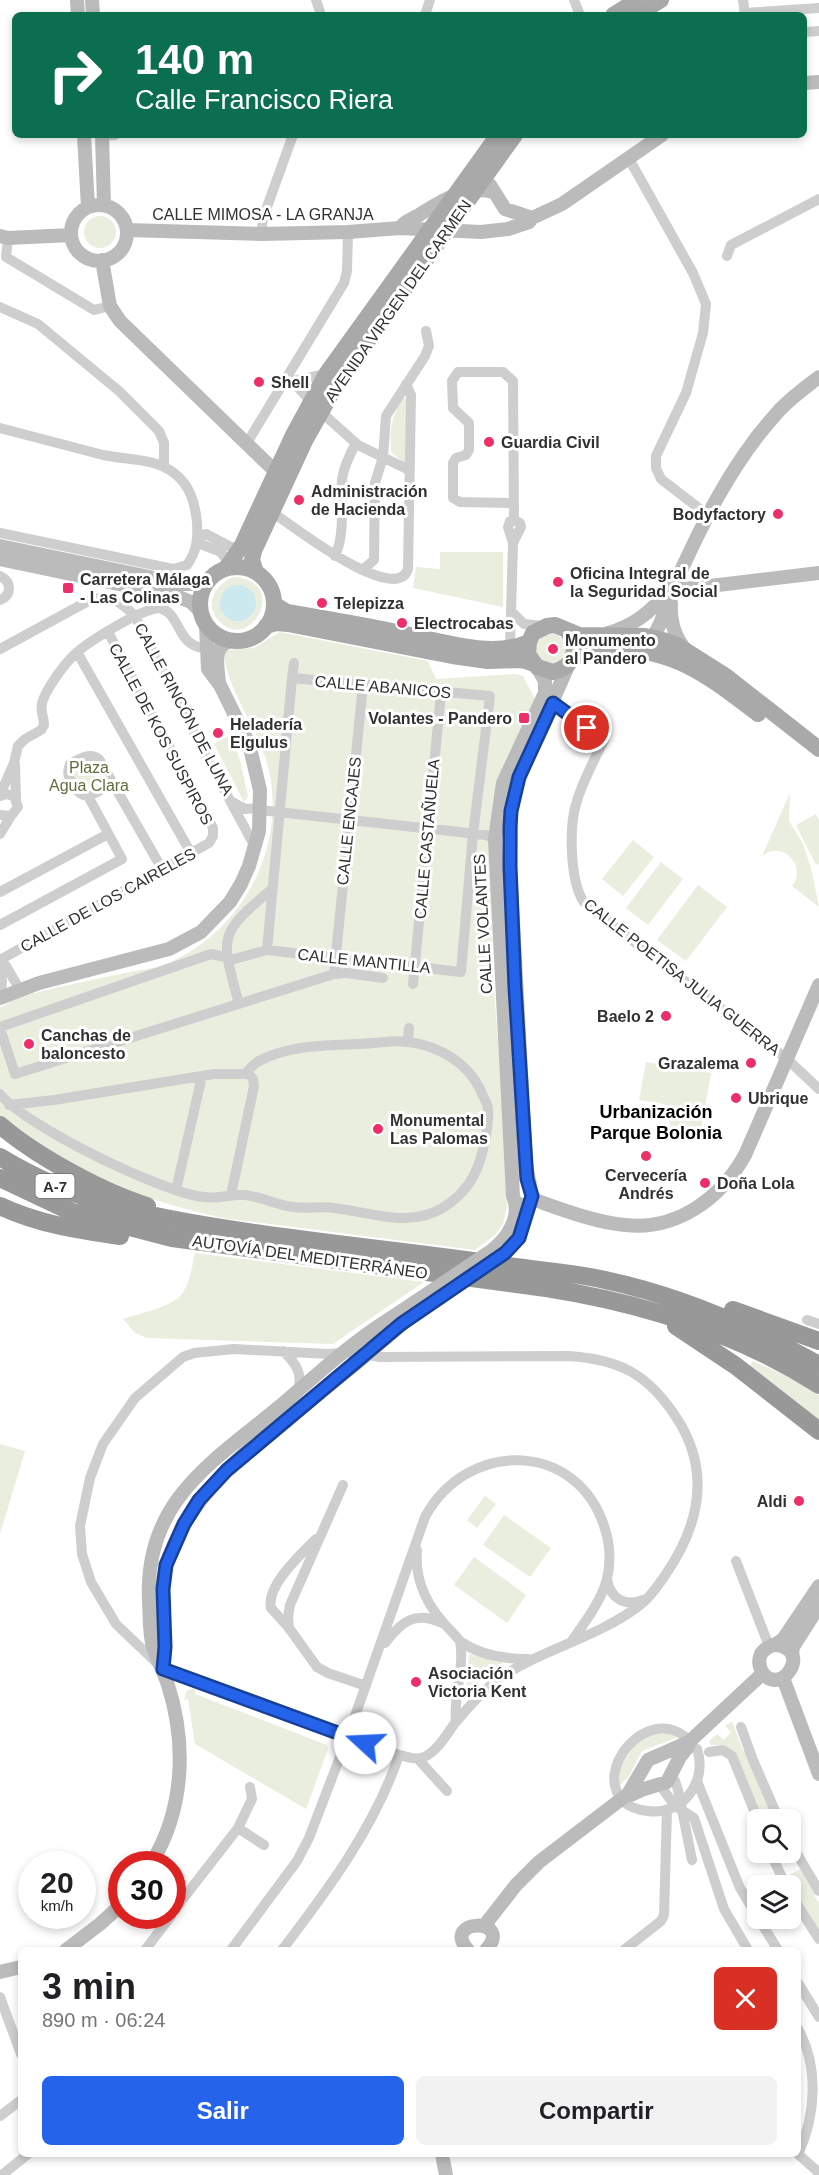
<!DOCTYPE html>
<html lang="es">
<meta charset="utf-8">
<style>
body{margin:0;font-family:Arial,sans-serif;background:#f2f2f2;color:#202124;height:100vh;display:flex;flex-direction:column;font-size:22px;white-space:nowrap}
*{box-sizing:border-box;margin:0}
p{font-size:20px;color:#757577}
.icon{flex:none;width:33px;height:33px;fill:none;stroke:currentColor;stroke-width:2;stroke-linecap:round;stroke-linejoin:round}
.map{position:relative;flex:1;overflow:hidden}
.sheet{position:absolute;left:18px;top:1947px;width:783px;height:210px;display:flex;flex-direction:column;background:#fff;border-radius:9px;box-shadow:0 3px 9px #0003}
.sheet>*{flex:none}
.guide{position:absolute;left:12px;top:12px;width:795px;height:126px;border-radius:9px;box-shadow:0 3px 9px #0003;background:#0b6e4f;color:#fff;overflow:hidden}
.controls{position:absolute;left:747px;top:1809px;display:grid;gap:12px}
.controls a{display:grid;place-items:center;width:54px;height:54px;border-radius:9px;background:#fff;box-shadow:0 3px 9px #0003;font-size:30px}
.speed{position:absolute;left:18px;top:1851px;display:flex;gap:12px;font-size:30px;font-weight:700;text-align:center}
.speed>*{display:grid;place-content:center;width:78px;height:78px;border-radius:50%;background:#fff;box-shadow:0 3px 9px #0003;line-height:1}
.speed small{font-size:15px;font-weight:400}
.speed .limit{border:9px solid #d22;background:#fff;color:#111}
.pin{position:absolute;display:grid;place-items:center;width:51px;height:51px;color:#fff;margin:-26px;border:3px solid #fff;border-radius:50%;box-shadow:0 2px 6px #0007}
.me{position:absolute;width:66px;margin:-33px;rotate:290deg;stroke-linejoin:round;filter:drop-shadow(0 0 4px #0008)}
.turn{display:flex;align-items:center;gap:21px;height:126px;padding:0 24px;font-size:27px}
.turn .icon{width:78px;height:78px;stroke-width:2.5}
.turn b{display:block;font-size:42px;line-height:51px}
.round{display:grid;place-items:center;flex:none;width:63px;height:63px;border-radius:9px;background:#f2f2f2}
.overview{display:flex;align-items:center;justify-content:space-between;height:102px;padding:0 24px}
h1{font-size:36px;font-weight:700;line-height:45px}
.cta{display:flex;gap:12px;margin-top:auto;padding:12px 24px}
.cta a{flex:1;height:69px;border-radius:9px;background:#2563eb;color:#fff;font-size:24px;font-weight:700;line-height:69px;text-align:center}
.cta a+a{background:#f2f2f2;color:#202124}
.map>svg:first-child{display:block}
.green{fill:#eaeedf}
.water{fill:#cbe9ee}
.lines{fill:none;stroke-linecap:round;stroke-linejoin:round}
.street{stroke:#cecece;stroke-width:10}
.secondary{stroke:#bbb;stroke-width:14}
.primary{stroke:#a9a9a9;stroke-width:16}
.highway{stroke:#989898;stroke-width:18}
.secondary-bridge{stroke:#bbb;stroke-width:14}
.route-casing{stroke:#184099;stroke-width:15}
.route{stroke:#2563eb;stroke-width:10}
.poi-dot{fill:#ec2f69;stroke:#fff;stroke-width:2}
.labels{text-anchor:middle;dominant-baseline:central;stroke-width:6;stroke-linejoin:round;paint-order:stroke}
.shield{fill:#fff;stroke:#6f6f6f;stroke-width:1.5}
.shield-label{font-size:15px;font-weight:bold;fill:#313131}
.street-label{font-size:16px;fill:#313131;stroke:#fff}
.poi-label{font-size:16px;font-weight:bold;fill:#313131;stroke:#fff;text-anchor:start}
.park-label{font-size:16px;fill:#606f3c;stroke:#fff}
.neighbourhood-label{font-size:18px;font-weight:bold;fill:#000;stroke:#fff}
</style>
<div class="map">
<svg width="819" height="2175" viewBox="0 0 819 2175">
<rect width="100%" height="100%" fill="#fff"/>
<!-- green -->
<path class="green" d="M84 232a16 16 0 1 1 32 0a16 16 0 1 1-32 0Z
M403,398L406,399L405,464L391,452C390,429 390,419 403,398Z
M440,552H503V607L413,588L416,567L440,569Z
M234,577C290,580 251,655 219,621C203,604 216,583 234,577Z
M280,632L428,661L436,679L515,674L523,676L536,701L491,836L493,977L504,1116L507,1207L503,1224L495,1235L475,1250L222,1218C174,1207 126,1193 82,1170C54,1156 27,1135 0,1118V1008C16,996 36,993 55,988C82,982 108,976 135,971C145,969 157,968 166,964C241,933 286,850 269,771C260,730 231,698 224,657L227,650L254,648Z
M536 649a15 15 0 1 1 30 0a15 15 0 1 1-30 0Z
M231,735L240,760L248,796L244,802L214,744Z
M92,755L113,783L86,796L68,769Z
M790,793L789,821L803,844L811,868L819,907L792,886C808,866 782,839 762,856Z
M816,814L819,820V864L816,865L796,825Z
M633,840L654,857L623,896L602,879Z
M661,862L683,879L648,925L626,908Z
M698,885L727,907L686,961L657,940Z
M646,1062L711,1073L699,1141L677,1137L678,1133L672,1132L664,1104L639,1100Z
M195,1253L424,1282L333,1344L147,1338L135,1333L123,1319C138,1314 171,1307 181,1295C190,1284 192,1266 195,1253Z
M753,1361L788,1377L819,1395V1422L750,1366Z
M0,1444L25,1451L0,1534Z
M485,1496L496,1504L477,1528L467,1520Z
M504,1515L551,1548L530,1577L483,1545Z
M474,1557L526,1595L507,1623L454,1585Z
M469,1654L503,1663L466,1693Z
M191,1689H196L195,1694L327,1745L328,1749L306,1809L195,1744L188,1699L184,1700L186,1692Z
M732,1721L743,1751L746,1749L761,1786L759,1787L777,1819H763L735,1752L725,1745H711L709,1741L717,1734L724,1740L731,1732L725,1726Z
M672,1731L676,1738L642,1751L629,1776L619,1786L620,1766L641,1737Z
M802,1868L817,1894L814,1896L819,1902V1930L786,1877Z"/>
<!-- water -->
<path class="water" d="M220 603a18 18 0 1 1 36 0a18 18 0 1 1-36 0Z"/>
<g class="lines">
<!-- street -->
<path class="street" d="M316,0L321,15
M574,0L580,15
M743,0L745,15
M744,13L819,8
M425,15L430,0
M804,32L819,31
M102,136L115,135
M628,157L693,273L706,304L703,333L686,393L656,456V468L661,479L709,516
M261,234L263,218L293,135
M8,238L6,257L94,310L110,306
M727,256L731,245L819,199
M0,307L38,324L119,391L159,431L164,443V466
M289,382L326,374
M293,382L321,412L358,445L409,470
M0,428C34,437 69,446 103,455C126,460 155,458 174,473C190,485 195,503 197,522C198,539 197,551 187,565L173,569L0,533
M247,443L344,283L347,271L348,232
M514,503L460,502L453,498V463L456,458L466,455L469,450V423L453,408L452,381L458,372H503L513,381C513,427 514,474 514,520
M272,512C290,524 396,607 408,569L411,395L406,384
M198,538L206,534L231,547H241
M198,543L221,552L229,564
M335,556C346,532 340,505 342,479C344,466 350,454 356,443
M362,570L374,560L375,483L383,457L386,416L425,356L429,346L426,331
M0,576C12,582 12,595 0,600
M511,611L524,624L543,626
M510,647L513,543L508,527L510,521L514,520L520,523L521,527L513,543
M0,649L92,599C113,596 121,602 135,616L205,754L255,847
M77,652L191,853
M545,702L553,703L604,740C594,761 582,782 576,804C569,828 570,879 583,901L656,959L787,1059L819,1089
M15,765L16,799
M113,783C96,792 84,806 72,783C68,776 67,772 70,764C80,759 89,752 99,759L162,869
M0,795L14,763L18,746L25,739L41,730L44,725C44,717 40,711 42,703C46,689 63,666 73,656C87,642 139,610 159,608C178,612 177,636 192,644C196,647 202,648 207,649
M0,796L6,794L14,796L18,807L11,816L0,815
M232,802L245,809L260,808
M260,810L486,835L495,839
M0,834L11,816
M0,892L108,834
M0,925L122,859L88,796
M267,950L292,678
M0,960L209,843L213,836V828L108,632
M0,962L6,966L20,990
M0,971L2,980L1,998
M334,974L347,973L383,978
M413,984L441,693
M239,1004C220,934 218,935 273,888
M0,1027L211,954L234,959L267,950L461,972L473,834L490,696L292,678L294,663
M0,1028L15,1074L334,974L363,685
M408,1042L409,1028
M0,1094C25,1126 163,1193 204,1197C218,1199 231,1194 245,1195C262,1197 277,1205 293,1207C307,1209 321,1206 334,1208C371,1212 410,1229 444,1207C465,1194 478,1174 483,1149C486,1137 489,1122 488,1109C488,1105 485,1100 483,1096C468,1057 424,1037 384,1042C343,1047 296,1041 259,1061C254,1063 250,1069 246,1073
M9,1105L54,1100L214,1074H249L253,1079L254,1086L231,1195
M176,1190L202,1076
M807,1320L819,1324
M234,1349L328,1354L353,1352L380,1357L568,1356C619,1359 648,1374 676,1417C711,1470 700,1524 666,1574C659,1584 651,1597 640,1605C598,1638 538,1650 496,1681C481,1692 467,1709 455,1723C446,1735 436,1754 421,1758C414,1760 405,1756 399,1755L163,1669L116,1624L91,1582L82,1554L80,1526L90,1478L103,1444L135,1398L183,1357L194,1353Z
M283,1351C296,1363 304,1375 297,1392
M343,1485L290,1605L288,1617L289,1628L317,1667L328,1673L366,1686
M417,1550C414,1583 429,1609 452,1632C455,1635 458,1639 461,1642C480,1655 505,1659 528,1659
M736,1561L769,1646
M607,1580C611,1599 625,1607 643,1600
M289,1628L271,1608C266,1586 301,1554 316,1539
M385,1643C401,1622 415,1610 442,1623
M456,1722C453,1695 465,1668 460,1641
M741,1727L753,1760L779,1820
M684,1743V1736C647,1707 593,1769 623,1801C630,1808 638,1810 648,1811C683,1816 708,1781 697,1749L688,1747
M709,1752L723,1750L732,1756L758,1820
M418,1759L447,1791
M671,1776L675,1781L678,1790L692,1860
M697,1781L740,1888L758,1918
M660,1785L675,1806L694,1818L724,1909L748,1950
M238,1828L264,1845
M790,1842L819,1891
M770,1852L786,1886
M790,1893L819,1939
M172,1913L238,1828L252,1799L250,1787
M758,1918L778,1950
M145,1950L171,1916
M231,1950L297,1861L309,1838L348,1736L425,1517C468,1438 579,1441 605,1529C610,1544 611,1563 607,1579C602,1600 583,1625 571,1642
M282,1950C327,1891 375,1827 399,1755
M624,1950L661,1921L664,1915L667,1810
M798,1983L819,2017
M0,1997L21,2054
M798,2029C819,2066 816,2116 798,2154
M0,2116L21,2100
M798,2154L817,2171
M2,2175L28,2154"/>
<!-- secondary -->
<path class="secondary" d="M77,0L78,15
M92,0L93,15
M804,83L819,82
M84,135L88,207
M102,135L104,205
M490,185L505,209L532,218
M71 233a28 28 0 1 1 56 0a28 28 0 1 1-56 0Z
M400,228C405,220 411,220 419,215C442,201 464,185 493,192
M127,230L261,234L348,232L400,228L481,232L508,229L529,222L532,218L562,204L662,135
M0,236L8,238L71,235
M102,260L110,306L120,321L276,472
M0,546L183,584H200L207,581
M0,559L176,596L191,602L200,611
M673,586L685,589L819,573
M671,603C670,621 674,636 685,649
M608,633C634,626 650,612 668,592
M646,643C663,630 665,604 674,586C701,526 732,462 777,413C789,399 805,388 819,377
M219,683C218,668 211,644 232,641
M0,998L39,983L169,949L201,932L230,902L241,884L249,866L259,831L260,790L249,744L220,685L208,669L206,625
M532,1199C561,1209 594,1222 625,1225C677,1231 721,1198 745,1155L819,985
M515,1202C542,1217 527,1175 526,1165L510,867L511,811L519,777L569,664
M491,1251C507,1239 522,1217 513,1196L495,839L503,783L545,693V681L537,667
M505,1253L519,1238L529,1202
M775,1645C814,1648 781,1699 762,1672C759,1666 758,1660 761,1654C766,1645 777,1646 784,1638L819,1586
M792,1655L793,1647L819,1606
M163,1667C166,1633 157,1596 167,1563C194,1475 291,1418 358,1362C381,1342 403,1322 428,1304
M783,1678L819,1774
M628,1794L631,1795L644,1789L667,1782L680,1757L688,1747L689,1742L763,1673
M151,1864C184,1810 187,1745 168,1685C164,1672 157,1660 153,1647C149,1633 150,1616 149,1601C144,1502 211,1463 279,1407C305,1385 331,1361 359,1340C377,1326 396,1315 415,1302
M484,1926L516,1885L539,1862L628,1794L648,1760L689,1742
M66,1950L100,1924L122,1904
M468,1950C440,1918 515,1917 486,1950
M0,1972L21,1967
M442,2154L446,2175"/>
<!-- primary -->
<path class="primary" d="M613,15L637,0
M637,15L661,0
M200 604a37 37 0 1 1 74 0a37 37 0 1 1-74 0Z
M226,568L241,547L293,435L326,374L498,135
M256,572L252,560L254,551L306,439L337,384L515,135
M274,604L287,612C322,618 357,624 392,631C431,638 491,660 529,642
M266,626L276,623L288,624L452,656L488,661L522,660L534,664
M567,631C579,647 575,667 553,672L537,667L528,654L529,642L533,633L547,626L555,625L579,635L645,636L663,640L677,645L726,676L819,749
M572,659C587,649 599,649 617,649C679,651 710,678 758,714"/>
<!-- highway -->
<path class="highway" d="M0,1125C36,1156 102,1192 147,1206
M0,1157C77,1204 153,1218 241,1231C332,1245 424,1253 515,1267C545,1271 575,1273 605,1280C680,1296 752,1327 819,1365
M0,1178L72,1212L172,1238L546,1288C643,1303 736,1332 819,1385
M0,1206C38,1224 78,1230 120,1236
M733,1310L819,1341
M676,1326L736,1366L819,1431"/>
<!-- secondary-bridge -->
<path class="secondary-bridge" d="M415,1302L491,1251
M428,1304L505,1253"/>
</g>
<g class="lines">
<!-- route casing -->
<g class="route-casing">
<path id="route" d="M365,1743L163,1669L165,1647L163,1589L166,1565L184,1524L199,1500L227,1470L401,1324L505,1253L519,1238L532,1196L527,1179L526,1165L515,987L510,867V827L511,811L519,777L553,703L587,728"/>
</g>
<!-- route -->
<use href="#route" class="route"/>
</g>
<!-- markers -->
<g class="poi-dot">
<circle cx="259" cy="382" r="6"/>
<circle cx="489" cy="442" r="6"/>
<circle cx="299" cy="500" r="6"/>
<circle cx="778" cy="514" r="6"/>
<circle cx="558" cy="582" r="6"/>
<rect x="62" y="582" width="12" height="12" rx="3"/>
<circle cx="322" cy="603" r="6"/>
<circle cx="402" cy="623" r="6"/>
<circle cx="553" cy="649" r="6"/>
<rect x="518" y="712" width="12" height="12" rx="3"/>
<circle cx="218" cy="733" r="6"/>
<circle cx="666" cy="1016" r="6"/>
<circle cx="29" cy="1044" r="6"/>
<circle cx="751" cy="1063" r="6"/>
<circle cx="736" cy="1098" r="6"/>
<circle cx="378" cy="1129" r="6"/>
<circle cx="646" cy="1156" r="6"/>
<circle cx="705" cy="1183" r="6"/>
<circle cx="799" cy="1501" r="6"/>
<circle cx="416" cy="1682" r="6"/>
</g>
<g class="labels">
<!-- shield labels -->
<rect class="shield" x="35.5" y="1174" width="39" height="24" rx="4.5"/>
<g class="shield-label">
<text x="55" y="1186">A-7</text>
</g>
<!-- street labels -->
<g class="street-label">
<text x="263" y="214">CALLE MIMOSA - LA GRANJA</text>
<text transform="translate(398 301) rotate(-55)">AVENIDA VIRGEN DEL CARMEN</text>
<text transform="translate(383 687) rotate(5)">CALLE ABANICOS</text>
<text transform="translate(184 709) rotate(62)">CALLE RINCÓN DE LUNA</text>
<text transform="translate(161 734) rotate(62)">CALLE DE KOS SUSPIROS</text>
<text transform="translate(349 821) rotate(-84)">CALLE ENCAJES</text>
<text transform="translate(427 839) rotate(-85)">CALLE CASTAÑUELA</text>
<text transform="translate(108 900) rotate(-29)">CALLE DE LOS CAIRELES</text>
<text transform="translate(483 924) rotate(-93)">CALLE VOLANTES</text>
<text transform="translate(364 961) rotate(6)">CALLE MANTILLA</text>
<text transform="translate(682 977) rotate(38)">CALLE POETISA JULIA GUERRA</text>
<text transform="translate(310 1257) rotate(8)">AUTOVÍA DEL MEDITERRÁNEO</text>
</g>
<!-- poi labels -->
<g class="poi-label">
<text x="271" y="382">Shell</text>
<text x="501" y="442">Guardia Civil</text>
<text x="311" y="491">Administración<tspan x="311" dy="18">de Hacienda</tspan></text>
<text x="766" y="514" text-anchor="end">Bodyfactory</text>
<text x="570" y="573">Oficina Integral de<tspan x="570" dy="18">la Seguridad Social</tspan></text>
<text x="80" y="579">Carretera Málaga<tspan x="80" dy="18">- Las Colinas</tspan></text>
<text x="334" y="603">Telepizza</text>
<text x="414" y="623">Electrocabas</text>
<text x="565" y="640">Monumento<tspan x="565" dy="18">al Pandero</tspan></text>
<text x="512" y="718" text-anchor="end">Volantes - Pandero</text>
<text x="230" y="724">Heladería<tspan x="230" dy="18">Elgulus</tspan></text>
<text x="654" y="1016" text-anchor="end">Baelo 2</text>
<text x="41" y="1035">Canchas de<tspan x="41" dy="18">baloncesto</tspan></text>
<text x="739" y="1063" text-anchor="end">Grazalema</text>
<text x="748" y="1098">Ubrique</text>
<text x="390" y="1120">Monumental<tspan x="390" dy="18">Las Palomas</tspan></text>
<text x="646" y="1175" text-anchor="middle">Cervecería<tspan x="646" dy="18">Andrés</tspan></text>
<text x="717" y="1183">Doña Lola</text>
<text x="787" y="1501" text-anchor="end">Aldi</text>
<text x="428" y="1673">Asociación<tspan x="428" dy="18">Victoria Kent</tspan></text>
</g>
<!-- park labels -->
<g class="park-label">
<text x="89" y="767">Plaza<tspan x="89" dy="18">Agua Clara</tspan></text>
</g>
<!-- neighbourhood labels -->
<g class="neighbourhood-label">
<text x="656" y="1112">Urbanización<tspan x="656" dy="21">Parque Bolonia</tspan></text>
</g>
</g>
</svg>
<div class="controls">
<a><svg class="icon" aria-label="search" viewBox="0 0 24 24"><circle cx="10" cy="10" r="6"/><path d="M15 15l6 6"/></svg></a>
<a><svg class="icon" aria-label="layers" viewBox="0 0 24 24"><path d="M12 4l9 5-9 5-9-5zM3 14l9 5 9-5"/></svg></a>
</div>
<div class="speed"><div>20<small>km/h</small></div><div class="limit">30</div></div>
<div class="pin" style="left:587px;top:728px;background:#d93025"><svg class="icon" aria-label="arrive" viewBox="0 0 24 24"><path d="M6 21V4h12l-3 4 3 4H6"/></svg></div>
<svg class="me" style="left:365px;top:1743px" viewBox="-20 -20 40 40"><circle r="19" fill="#fff"/><path d="M0-13L10 11 0 6-10 11z" fill="#2563eb"/></svg>
<div class="guide">
<div class="turn"><svg class="icon" aria-label="right" viewBox="0 0 24 24"><path d="M7 20v-9h11M14 6l5 5-5 5"/></svg><div><b>140 m</b>Calle Francisco Riera</div></div>
</div>
<section class="sheet">
<div class="overview"><div><h1>3 min</h1><p>890 m · 06:24</p></div><a class="round" style="background:#d93025;color:#fff"><svg class="icon" aria-label="close" viewBox="0 0 24 24"><path d="M6 6l12 12M18 6L6 18"/></svg></a></div>
<div class="cta"><a>Salir</a><a>Compartir</a></div>
</section>
</div>
